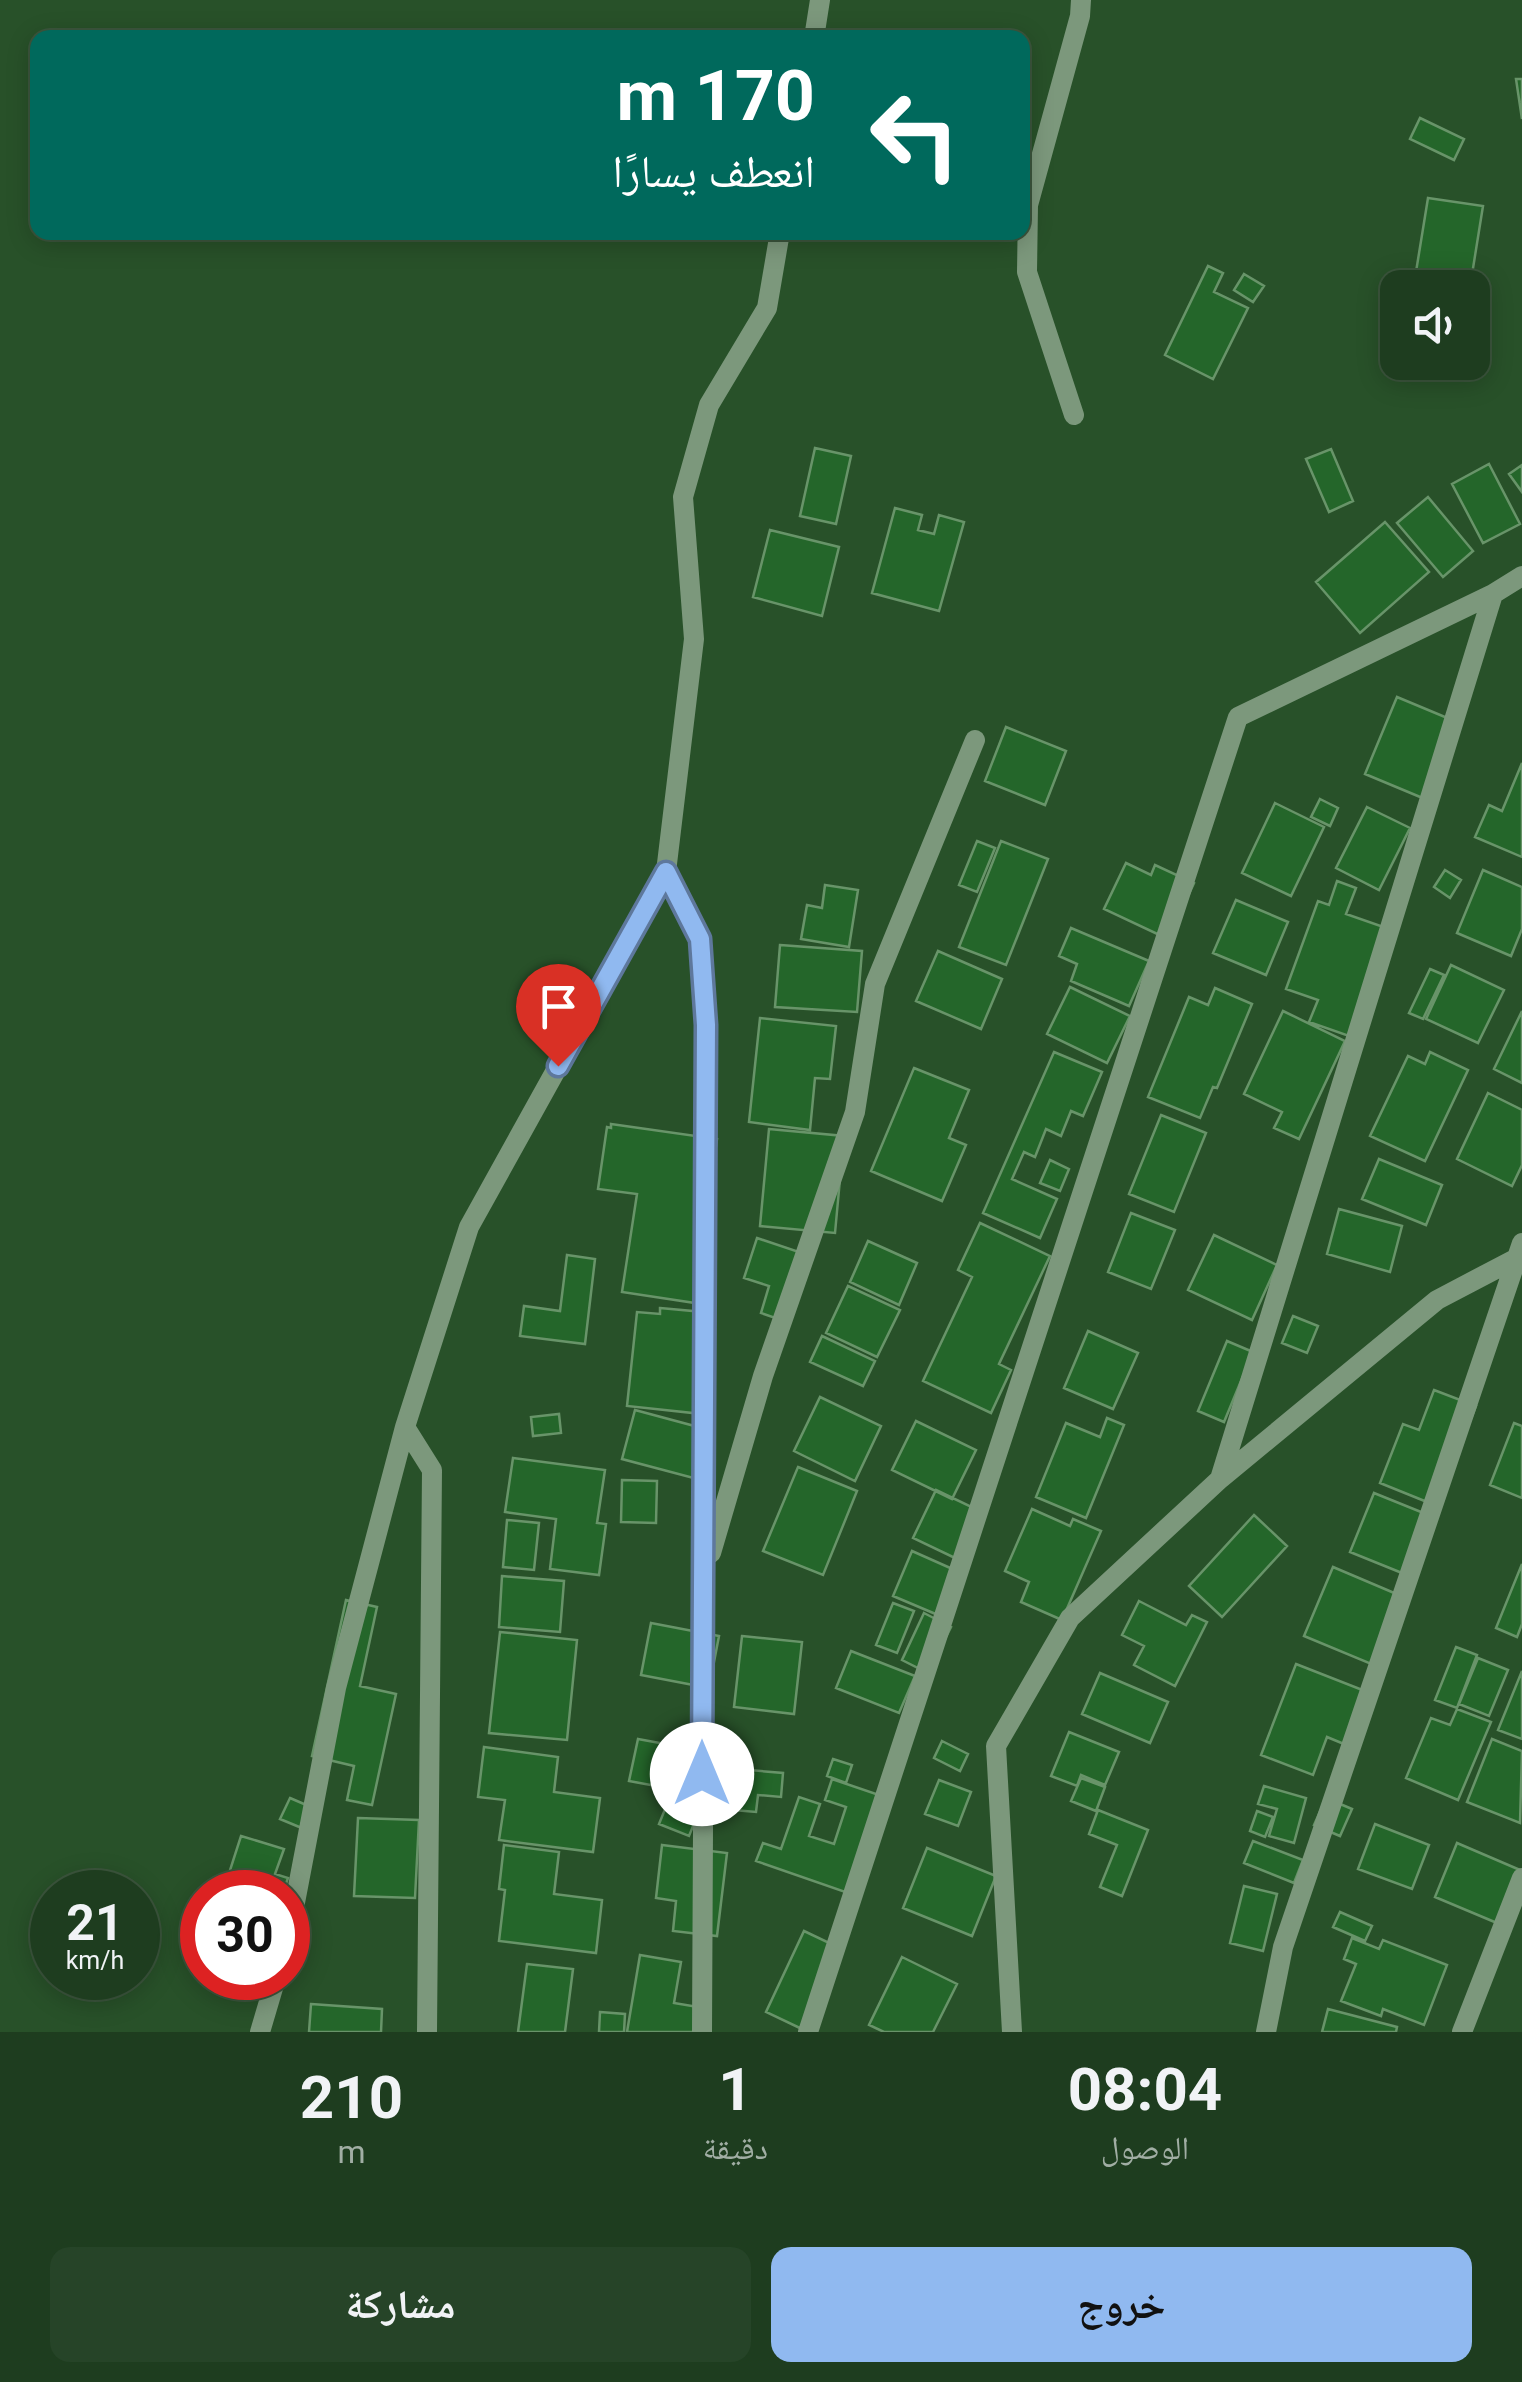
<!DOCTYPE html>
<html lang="ar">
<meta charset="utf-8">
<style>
body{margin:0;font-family:Roboto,"Noto Naskh Arabic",sans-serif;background:#264428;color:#f1f3f6;direction:rtl;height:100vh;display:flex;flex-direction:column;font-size:38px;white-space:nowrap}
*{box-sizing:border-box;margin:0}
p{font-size:32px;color:#a1aea4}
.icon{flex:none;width:55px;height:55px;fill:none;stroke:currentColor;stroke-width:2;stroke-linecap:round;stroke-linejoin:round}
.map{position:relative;height:2032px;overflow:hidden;direction:ltr}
.drawer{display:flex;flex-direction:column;background:#1e3d1f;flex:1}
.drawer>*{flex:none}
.top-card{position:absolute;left:30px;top:30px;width:1000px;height:210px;border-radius:20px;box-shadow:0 5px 25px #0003,0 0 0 2px #3c563d;direction:rtl;background:#00695c;color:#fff;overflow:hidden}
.controls{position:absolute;left:1380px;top:270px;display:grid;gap:20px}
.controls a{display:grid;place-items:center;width:110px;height:110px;border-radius:20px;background:#1e3d1f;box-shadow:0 5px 25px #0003,0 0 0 2px #3c563d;font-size:50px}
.speed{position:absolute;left:30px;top:1870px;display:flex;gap:20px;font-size:50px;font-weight:700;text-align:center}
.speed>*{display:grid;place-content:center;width:130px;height:130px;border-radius:50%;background:#1e3d1f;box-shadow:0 5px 25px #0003,0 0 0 2px #3c563d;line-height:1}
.speed small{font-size:25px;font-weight:400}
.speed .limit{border:15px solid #d22;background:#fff;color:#111}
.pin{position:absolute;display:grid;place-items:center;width:85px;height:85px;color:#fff;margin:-102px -42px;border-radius:50% 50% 50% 0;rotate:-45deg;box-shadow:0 0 10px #0007}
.pin .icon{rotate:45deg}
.me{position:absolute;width:110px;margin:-55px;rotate:0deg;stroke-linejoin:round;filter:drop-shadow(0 0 8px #0008)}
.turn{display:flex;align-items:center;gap:35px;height:210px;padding:0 50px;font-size:45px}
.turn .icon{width:130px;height:130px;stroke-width:2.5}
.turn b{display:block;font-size:70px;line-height:85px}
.eta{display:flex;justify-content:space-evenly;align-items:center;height:170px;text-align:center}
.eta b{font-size:60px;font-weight:700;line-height:70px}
.action{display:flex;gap:20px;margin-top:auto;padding:20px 50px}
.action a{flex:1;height:115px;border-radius:20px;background:#90b9f0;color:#111;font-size:40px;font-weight:700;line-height:115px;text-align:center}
.action a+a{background:#264428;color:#f1f3f6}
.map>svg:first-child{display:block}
.building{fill:#24662a;stroke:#689469;stroke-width:2.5}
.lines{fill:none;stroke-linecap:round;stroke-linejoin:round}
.minor{stroke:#7c987c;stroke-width:20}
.route-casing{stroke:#5e789c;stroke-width:25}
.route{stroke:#90b9f0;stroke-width:18}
</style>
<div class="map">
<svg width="1522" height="2032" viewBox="0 0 1522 2032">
<rect width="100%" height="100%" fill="#285129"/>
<!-- building -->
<path class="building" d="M1516,79H1522V119Z
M1420,118L1464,139L1454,160L1410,139Z
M1428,198L1483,206L1470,287L1415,278Z
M1208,266L1223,273L1214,292L1248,308L1213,379L1165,355Z
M1244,274L1264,286L1253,302L1234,290Z
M815,448L851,456L836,524L800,516Z
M1331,449L1353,501L1329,512L1306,459Z
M1489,464L1520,524L1483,543L1452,484Z
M1522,465V492L1509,474Z
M1428,497L1473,551L1443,577L1397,523Z
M895,508L922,515L918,530L934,534L939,515L964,522L939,611L872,593Z
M1385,522L1429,572L1360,633L1316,582Z
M770,530L839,547L822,616L753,597Z
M1397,697L1457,722L1425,799L1365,774Z
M1006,727L1066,751L1045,805L985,781Z
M1522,763V857L1475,837L1489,805L1502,811Z
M1320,799L1338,808L1330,826L1311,817Z
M1275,803L1324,827L1291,896L1242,873Z
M1367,807L1410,828L1379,890L1336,868Z
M977,841L995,848L977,892L959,885Z
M1001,841L1048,859L1006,965L959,947Z
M1126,863L1151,875L1155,865L1194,883L1168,939L1104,909Z
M1445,870L1461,880L1450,898L1434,887Z
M1483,870L1522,887V929L1511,956L1457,933Z
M1337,881L1356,888L1346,914L1395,931L1349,1036L1309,1022L1318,1000L1286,989L1318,901L1329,905Z
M825,885L858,890L849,947L801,939L807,905L822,908Z
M1236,900L1288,922L1266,975L1213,953Z
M1071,928L1149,961L1129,1006L1071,981L1077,964L1059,956Z
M780,945L862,951L857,1012L775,1007Z
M938,951L1002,979L981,1029L916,1001Z
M1451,965L1504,990L1478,1043L1426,1019Z
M1430,969L1444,975L1423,1019L1409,1013Z
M1070,987L1130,1016L1107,1063L1047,1034Z
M1215,988L1252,1004L1217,1088L1213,1087L1200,1118L1148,1097L1189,997L1208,1005Z
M1283,1011L1345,1041L1299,1139L1274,1128L1282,1112L1244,1094Z
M1522,1011V1083L1494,1069Z
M760,1018L836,1026L830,1079L815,1078L810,1130L749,1122Z
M1054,1052L1102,1072L1083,1116L1071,1111L1061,1136L1046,1129L1035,1157L1024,1152L1012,1179L1057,1199L1040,1238L983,1213Z
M1430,1052L1468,1070L1425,1161L1370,1136L1408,1056L1425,1064Z
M914,1068L969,1090L949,1138L966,1145L942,1201L871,1171Z
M1488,1093L1522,1110V1165L1512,1186L1457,1159Z
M1161,1115L1206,1133L1174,1212L1129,1194Z
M611,1124L717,1139L695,1303L622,1292L637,1194L598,1189L607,1127L611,1128Z
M769,1129L844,1136L835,1233L760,1226Z
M1379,1159L1442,1185L1426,1225L1362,1199Z
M1050,1160L1069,1169L1060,1191L1040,1183Z
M1339,1209L1402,1226L1390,1272L1327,1254Z
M1131,1213L1175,1230L1151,1289L1108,1272Z
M980,1223L1050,1256L999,1364L1011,1370L991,1413L923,1381L972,1277L958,1270Z
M1214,1235L1277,1265L1252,1320L1188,1290Z
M757,1238L802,1253L781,1320L761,1313L769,1286L744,1278Z
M868,1241L917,1263L899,1305L850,1282Z
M567,1255L595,1259L585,1344L520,1336L524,1306L560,1311Z
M848,1286L900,1310L877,1357L826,1333Z
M660,1308L703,1312L693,1413L627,1406L637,1312L660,1314Z
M1293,1316L1318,1326L1307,1353L1282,1343Z
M1088,1331L1138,1353L1113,1409L1064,1388Z
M822,1336L875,1361L863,1386L810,1362Z
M1227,1341L1253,1352L1224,1422L1198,1411Z
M1434,1390L1476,1406L1437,1506L1380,1483L1403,1424L1419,1430Z
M820,1397L881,1426L855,1481L794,1451Z
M635,1410L713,1431L701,1480L622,1459Z
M559,1414L561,1433L533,1436L531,1417Z
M1107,1418L1124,1425L1086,1518L1036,1497L1066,1423L1100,1437Z
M916,1421L976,1450L952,1499L892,1470Z
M1514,1423L1522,1426V1498L1490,1485Z
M513,1458L605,1470L597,1523L606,1524L599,1575L550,1569L556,1519L505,1512Z
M798,1467L857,1491L823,1575L763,1551Z
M622,1480L657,1481L656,1523L621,1522Z
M936,1490L978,1510L955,1558L913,1538Z
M1374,1493L1431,1516L1407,1575L1350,1552Z
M1032,1509L1070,1526L1073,1519L1101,1531L1062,1620L1021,1602L1029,1582L1005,1571Z
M1254,1515L1287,1546L1222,1617L1189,1586Z
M507,1520L539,1523L534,1570L503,1567Z
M912,1551L957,1571L938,1615L893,1596Z
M1522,1564V1624L1517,1637L1496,1628Z
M1333,1567L1406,1598L1376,1666L1304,1636Z
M502,1576L564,1581L560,1632L499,1627Z
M346,1600L377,1607L360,1686L396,1694L372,1805L347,1800L354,1766L312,1756Z
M1139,1601L1186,1625L1192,1615L1207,1622L1175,1686L1134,1665L1144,1646L1122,1635Z
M893,1603L914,1611L897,1653L876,1645Z
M924,1613L951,1627L928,1673L902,1660Z
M651,1623L719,1636L709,1688L641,1675Z
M500,1632L577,1640L567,1740L489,1733Z
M742,1636L802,1642L794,1714L734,1707Z
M1456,1647L1477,1655L1457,1708L1435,1700Z
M851,1651L915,1676L899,1713L836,1688Z
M1478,1658L1508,1670L1489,1716L1459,1704Z
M1296,1664L1365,1691L1344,1744L1327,1737L1313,1775L1261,1755Z
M1522,1671V1739L1498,1730Z
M1100,1673L1168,1702L1150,1743L1082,1714Z
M1457,1709L1491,1722L1458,1800L1406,1778L1431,1718L1450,1725Z
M1069,1732L1119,1752L1105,1785L1081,1775L1077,1786L1051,1776Z
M638,1739L714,1753L705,1795L629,1781Z
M1492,1739L1522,1751L1520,1823L1467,1802Z
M942,1741L968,1754L960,1771L934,1758Z
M484,1747L558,1757L554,1792L600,1798L593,1852L499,1840L505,1800L478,1797Z
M833,1759L852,1765L846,1783L827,1776Z
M738,1769L783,1773L781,1797L758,1795L756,1812L734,1810Z
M1081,1778L1105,1787L1096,1811L1071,1801Z
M832,1779L882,1796L848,1893L756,1861L763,1843L781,1849L799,1797L820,1804L809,1836L834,1844L846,1807L825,1800Z
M939,1780L971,1792L958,1826L925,1814Z
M1264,1786L1306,1798L1294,1843L1269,1836L1277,1809L1258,1804Z
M670,1797L700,1809L689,1836L659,1824Z
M290,1798L318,1810L309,1831L280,1819Z
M1326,1798L1352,1809L1340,1836L1314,1825Z
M1098,1810L1148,1830L1122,1896L1100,1887L1117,1845L1089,1834Z
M1257,1811L1273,1817L1265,1837L1250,1831Z
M358,1818L419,1820L415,1898L354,1896Z
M1375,1824L1429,1845L1412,1889L1358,1869Z
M241,1836L284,1849L275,1874L288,1878L283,1892H223Z
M1253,1841L1303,1860L1294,1883L1244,1863Z
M1457,1843L1520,1870L1497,1923L1435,1897Z
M504,1845L559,1852L554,1894L602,1900L596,1953L499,1941L505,1890L499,1889Z
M662,1845L727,1853L717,1936L673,1931L676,1901L656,1898Z
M927,1848L996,1876L972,1936L903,1908Z
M1244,1886L1277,1894L1263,1951L1230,1943Z
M1340,1912L1372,1926L1365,1941L1333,1927Z
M804,1931L842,1949L804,2030L766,2012Z
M1352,1938L1379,1949L1383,1940L1447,1965L1424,2025L1383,2009L1381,2016L1341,2001L1356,1964L1344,1959Z
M640,1955L681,1962L674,2003L704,2008L700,2032H627Z
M902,1957L957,1984L933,2032H884L869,2025Z
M527,1964L573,1969L565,2032H518Z
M311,2004L382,2009L381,2032H309Z
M1328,2009L1397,2027L1396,2032H1322Z
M600,2012L625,2014L624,2032H599Z"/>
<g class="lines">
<!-- minor -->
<path class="minor" d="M814,38L820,0
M1074,415L1027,272L1028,205L1080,16L1081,0
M666,872L699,939L707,1025L702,2032
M405,1427L432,1470L427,2032
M1220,1479L1493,594
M711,1553L763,1376L855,1112L875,984L975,740
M288,1939L336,1688L405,1427L469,1227L666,872L694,639L683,497L709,405L767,308L780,232
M260,2032L276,1978
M808,2032L1238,717L1493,594L1522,576
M1012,2032L996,1746L1070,1618L1220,1479L1437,1300L1517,1258
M1266,2032L1283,1947L1522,1243
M1462,2032L1522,1878"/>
</g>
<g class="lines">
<!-- route casing -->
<g class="route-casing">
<path id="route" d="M558,1066L666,872L700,939L706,1025L702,1774"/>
</g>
<!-- route -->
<use href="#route" class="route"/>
</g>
</svg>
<div class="controls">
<a><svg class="icon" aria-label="sound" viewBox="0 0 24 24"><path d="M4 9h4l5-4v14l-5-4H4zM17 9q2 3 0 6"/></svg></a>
</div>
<div class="speed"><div>21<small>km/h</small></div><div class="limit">30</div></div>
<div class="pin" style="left:558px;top:1066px;background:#d93025"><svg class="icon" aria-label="arrive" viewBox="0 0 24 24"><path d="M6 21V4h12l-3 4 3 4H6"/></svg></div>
<svg class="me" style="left:702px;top:1774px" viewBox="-20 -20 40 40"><circle r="19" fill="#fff"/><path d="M0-13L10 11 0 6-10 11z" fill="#90b9f0"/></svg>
<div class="top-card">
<div class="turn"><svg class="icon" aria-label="left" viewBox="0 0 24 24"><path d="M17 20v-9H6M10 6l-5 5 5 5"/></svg><div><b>170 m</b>انعطف يسارًا</div></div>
</div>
</div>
<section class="drawer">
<div class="eta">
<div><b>08:04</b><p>الوصول</p></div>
<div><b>1</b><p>دقيقة</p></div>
<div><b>210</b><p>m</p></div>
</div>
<div class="action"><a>خروج</a><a>مشاركة</a></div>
</section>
